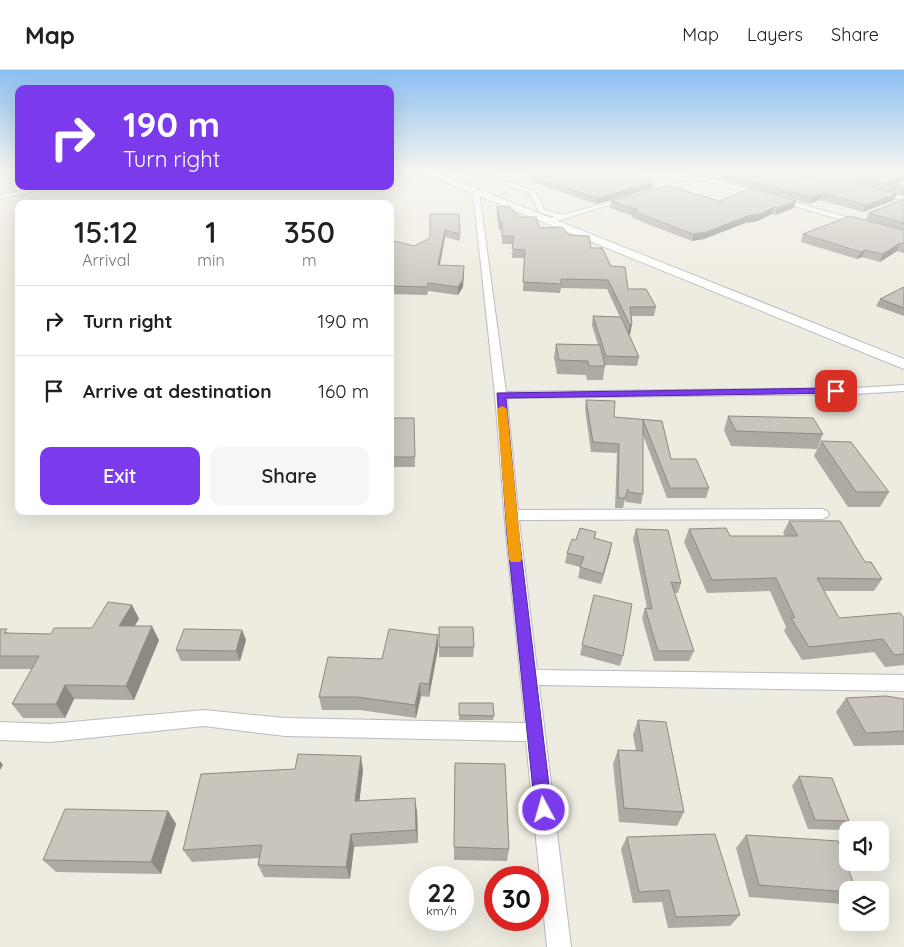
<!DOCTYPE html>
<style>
body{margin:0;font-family:Quicksand,sans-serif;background:#f6f6f6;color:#202124;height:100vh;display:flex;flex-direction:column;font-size:19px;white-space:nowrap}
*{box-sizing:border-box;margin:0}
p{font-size:16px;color:#757577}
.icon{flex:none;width:28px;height:28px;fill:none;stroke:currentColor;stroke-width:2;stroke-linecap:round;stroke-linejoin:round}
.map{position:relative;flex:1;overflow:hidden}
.panel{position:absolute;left:15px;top:130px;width:379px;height:315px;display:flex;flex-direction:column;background:#fff;border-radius:10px;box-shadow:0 5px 20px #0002}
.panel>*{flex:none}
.top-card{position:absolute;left:15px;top:15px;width:379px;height:105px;border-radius:10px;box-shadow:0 5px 20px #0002;background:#7c3aed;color:#fff;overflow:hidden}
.buttons{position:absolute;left:839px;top:751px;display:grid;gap:10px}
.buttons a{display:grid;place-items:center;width:50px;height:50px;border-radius:10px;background:#fff;box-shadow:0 5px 20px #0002;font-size:25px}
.speed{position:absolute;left:409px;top:796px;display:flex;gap:10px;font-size:25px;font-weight:700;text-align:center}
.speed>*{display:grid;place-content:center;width:65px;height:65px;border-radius:50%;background:#fff;box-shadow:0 5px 20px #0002;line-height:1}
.speed small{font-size:12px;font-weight:400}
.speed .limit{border:8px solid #d22;background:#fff;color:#111}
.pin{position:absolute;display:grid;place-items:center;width:42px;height:42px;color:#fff;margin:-21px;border-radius:10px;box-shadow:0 2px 8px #0006}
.me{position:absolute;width:55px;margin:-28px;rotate:354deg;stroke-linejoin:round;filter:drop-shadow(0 0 4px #0008)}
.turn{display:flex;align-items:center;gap:18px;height:105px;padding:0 25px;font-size:22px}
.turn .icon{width:65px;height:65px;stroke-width:2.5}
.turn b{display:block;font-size:35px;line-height:42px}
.eta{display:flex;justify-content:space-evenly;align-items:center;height:85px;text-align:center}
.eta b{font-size:30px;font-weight:600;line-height:35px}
.cta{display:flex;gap:10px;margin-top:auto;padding:10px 25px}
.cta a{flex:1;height:58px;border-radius:10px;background:#7c3aed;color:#fff;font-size:20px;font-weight:600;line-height:58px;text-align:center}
.cta a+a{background:#f6f6f6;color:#202124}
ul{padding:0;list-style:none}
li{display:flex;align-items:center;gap:15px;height:70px;padding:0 25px;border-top:1px solid #e0e0e0}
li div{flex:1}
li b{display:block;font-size:19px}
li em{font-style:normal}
header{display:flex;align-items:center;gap:30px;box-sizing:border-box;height:70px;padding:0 25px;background:#fff;border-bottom:1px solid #e0e0e0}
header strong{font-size:24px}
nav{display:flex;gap:28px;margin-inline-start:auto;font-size:18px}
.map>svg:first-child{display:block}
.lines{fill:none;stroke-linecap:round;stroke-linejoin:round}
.street-casing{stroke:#b8bbc1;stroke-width:2}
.secondary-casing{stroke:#b9bdc4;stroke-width:2}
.street{fill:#fff;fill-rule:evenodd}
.secondary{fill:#fff;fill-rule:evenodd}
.wall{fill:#ada9a3}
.shaded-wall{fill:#8d8a84}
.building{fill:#c9c5bd;stroke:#8d8a84}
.route{fill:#7c3aed;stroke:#51269a}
.slow{fill:#f59e0b}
</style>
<header>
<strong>Map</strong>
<nav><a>Map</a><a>Layers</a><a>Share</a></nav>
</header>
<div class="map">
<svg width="904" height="877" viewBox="0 0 904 877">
<rect width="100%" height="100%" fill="#eeebe0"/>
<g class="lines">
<!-- street casing -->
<g class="street-casing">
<path id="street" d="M469,102H477L534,121L541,131L544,140L563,145L626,127L629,129L550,153H547V149L555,147L539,142L530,123Z
M719,102H728L709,108L867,153L860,155L702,110L654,123L651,121Z
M44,116H58L0,129V125Z
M476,119L479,121L506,322L855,318L904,315V321L855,324L507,328L518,440L822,439L827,441L829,444L827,447L822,449L519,450L537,600L904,605V621L539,615L571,877H547L526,671L285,666L204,656L50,672L0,670V652L50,654L204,640L285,648L525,653L506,465L495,325L473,121Z
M878,120L904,127V131L876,123L875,122Z"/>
</g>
<!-- secondary casing -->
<g class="secondary-casing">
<path id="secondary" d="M424,102H435L904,289V299L425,104Z"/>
</g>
<!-- street -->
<use href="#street" class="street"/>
<!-- secondary -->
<use href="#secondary" class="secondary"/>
</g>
<!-- wall -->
<path class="wall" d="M687,102H713L701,105Z
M718,102L799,107L801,102H904V111L896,114L904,116V125L897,124L894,130L863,142L820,130L809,134L716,108Z
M530,106L653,118L596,134L530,111Z
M904,129V183L897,181L880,192L862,187L857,189L801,172L803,164L866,150L869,143Z
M611,131H720L794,138L775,145L772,144L758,151L745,153L704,169L692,171L632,148L633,146L610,138Z
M497,137L520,147L539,158L569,165L591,178L611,196L628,219L656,237L654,246H631L632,254L630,264H629L639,287L637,296L605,295L603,310H587L586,305L557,304L554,287L556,274L598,275L592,255L593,246L620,247L607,219L561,218L560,223L523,221L524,188H512L513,174H502V160H499L497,144Z
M430,144L460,164V171L445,167L440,195L464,204L463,217L458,225L428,221L427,225L390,224V170L414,176L430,168Z
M904,217V246L876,236L880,229Z
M586,330L614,347L662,351L671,389L709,418L706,428H667L643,365V424L641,434L626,432L625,429L623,438H615L617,383L591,382L585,339Z
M728,346L823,364L817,379L731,376L724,360Z
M414,348L415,397H392L391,387Z
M821,371L889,422L880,437H848L814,386Z
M789,451L865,492L882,509L874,521H824L839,548H904V595L885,597L874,582L802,590L784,561L786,557L770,521L707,523L684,472L689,459L730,466H785L783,463Z
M636,459L681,513L678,523H674L694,581L689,591H654L642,548L645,538H647L633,469Z
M596,462L595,468L610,483L601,514L578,508L580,497L565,493L567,483L576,470Z
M594,525L623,586L620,596L580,585Z
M132,535L139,549L134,556L159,570L134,630L74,629L65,648H23L12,634L32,599H0V559L9,563L51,564L92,558Z
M439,557L474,577L473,587H439Z
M242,560L246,570L240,591H181L176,580Z
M438,565V579L429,627L421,626L416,648L360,640H322L319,627L382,589Z
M846,628L904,629V675L854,676L836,642Z
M459,633L494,646L493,650H459Z
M638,650L684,742L677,756L619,752L613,694L618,680L636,681L633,665Z
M455,693L509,779L507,791L454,790Z
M363,700L359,731L417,741L418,773L354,777L350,809L264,807L258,795L259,788L192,792L183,780Z
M799,706L849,751L841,760L808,759L792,716Z
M168,741L176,754L161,804L56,802L43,790Z
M746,765L848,820V830L843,834L749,827L736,778Z
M627,767L740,845L730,856L668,858L662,832L633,833L621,779Z"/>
<!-- shaded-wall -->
<path class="shaded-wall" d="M701,102H713L701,105Z
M904,106V111L893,115L887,112Z
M860,107L857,113L855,110Z
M654,112L653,118L596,134L597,128Z
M822,123L820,130L809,134L812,127Z
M897,124L894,130L863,142L866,135Z
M796,131L794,138L775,145L777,138Z
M774,137L772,144L758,151L745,153L704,169L692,171L693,164Z
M445,160V167L438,203V195Z
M900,173L897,181L880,192L883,184Z
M865,180L862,187L857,189L861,182Z
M464,196L463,217L458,225V217Z
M632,254L630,264H628L630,255Z
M612,473L610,483L601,514L603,504Z
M132,535L139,549L126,570L119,556Z
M152,556L159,570L134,630L126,616Z
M242,560L246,570L240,591L236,581Z
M438,565V579L429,627V614Z
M420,613L421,626L416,648L415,635Z
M65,615L74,629L65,648L56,634Z
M361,686L363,700L358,744L355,731Z
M0,691L3,695L0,700Z
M415,728L417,741L418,773L416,760Z
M168,741L176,754L161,804L151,792Z
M351,764L354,777L350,809L346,797Z"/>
<!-- building -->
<path class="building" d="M547,102H619L654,112L597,128L530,106Z
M719,102H782L809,109L814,105L805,102H904V106L887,112L904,116V118L860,107L855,110L857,113L897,124L866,135L822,123L812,127Z
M668,116L720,131L750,118L796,131L777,138L774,137L760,144L747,146L706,162L693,164L633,141L638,140L611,131Z
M904,129V153L869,143Z
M509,136L520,147H536L539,158L562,157L569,165L589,166L591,178H602L611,196L625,197L628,219H646L656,237H630L632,254L630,255L608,210L561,209V214L523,212L525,180L512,179L514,166H502V152H500L497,137Z
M430,144H459L460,164L445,160L438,195L464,196L463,209L458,217L428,213L427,217L390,216V170L414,176L430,168Z
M850,146L904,160V174L900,173L883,184L865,180L861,182L803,164Z
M904,217V238L880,229Z
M593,246L621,247L639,287L606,286Z
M556,274L600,275L605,296H589L588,291L559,290Z
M586,330L615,331L614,347L662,351L671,389H696L709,418H670L643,350V424L628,422V419L625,428H618L619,374L593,372Z
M728,346L813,348L823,364L736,361Z
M392,348H414L415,387H391Z
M821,371L851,372L889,422H856Z
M789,451H840L865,492H871L882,509L817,508L839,548L900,543L904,548V584L894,585L883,569L809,577L791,548H795L776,508L712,510L689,459L726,458L730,466H798Z
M580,458L596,462L594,468L612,473L603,504L580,497L584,487L567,483L572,469L576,470Z
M636,459L668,460L681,513L671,512L694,581H658L645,538L652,539Z
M594,525L632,534L623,586L582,575Z
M108,532L132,535L119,556H152L126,616L65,615L56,634H12L39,586H0V559H7L4,563L51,564L54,558H92Z
M439,557H473L474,577H439Z
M184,559L242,560L236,581L176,580Z
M389,559L438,565L429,614L420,613L415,635L357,627H319L328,587L382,589Z
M886,626L904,629V661L866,663L846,628Z
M459,633H493L494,646L459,645Z
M638,650L666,652L684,742L624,738L618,680L643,681Z
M298,684L361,686L355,731L415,728L416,760L351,764L346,797L258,795L262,775L183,780L201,704L295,699Z
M455,693L505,694L509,779L454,777Z
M799,706L832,708L849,751L815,750Z
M65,739L168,741L151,792L43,790Z
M715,764L740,845L676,847L669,820L639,822L627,767Z
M746,765L838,771L856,820H848V822L759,815Z"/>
<!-- sky -->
<linearGradient id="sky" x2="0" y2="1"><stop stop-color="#8bbff1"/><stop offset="0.45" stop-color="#f7f6f1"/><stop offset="1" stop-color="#f7f6f1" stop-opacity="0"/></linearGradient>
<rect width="904" height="225" fill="url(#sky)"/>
<!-- route -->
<path class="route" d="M836,318L840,319V323L506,328L519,465L552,740L550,746L544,749L538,746L535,740L507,465L497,323Z"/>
<!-- slow -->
<path class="slow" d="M502,336L507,339L522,489L520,492H511L509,489L497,339Z"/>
</svg>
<div class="buttons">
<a><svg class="icon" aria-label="sound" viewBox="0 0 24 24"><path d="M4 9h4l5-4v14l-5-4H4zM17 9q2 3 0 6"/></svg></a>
<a><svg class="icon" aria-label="layers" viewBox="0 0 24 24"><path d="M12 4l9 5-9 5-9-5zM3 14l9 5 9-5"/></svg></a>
</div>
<div class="speed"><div>22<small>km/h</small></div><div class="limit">30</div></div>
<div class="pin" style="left:836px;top:321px;background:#d93025"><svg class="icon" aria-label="arrive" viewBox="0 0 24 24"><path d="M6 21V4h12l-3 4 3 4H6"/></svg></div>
<svg class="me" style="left:544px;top:740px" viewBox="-20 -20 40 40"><circle r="17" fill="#7c3aed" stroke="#fff" stroke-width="3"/><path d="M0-11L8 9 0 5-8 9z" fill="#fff"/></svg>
<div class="top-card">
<div class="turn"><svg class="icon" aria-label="right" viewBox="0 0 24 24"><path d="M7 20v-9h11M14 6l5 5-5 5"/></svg><div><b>190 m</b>Turn right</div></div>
</div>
<section class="panel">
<div class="eta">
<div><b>15:12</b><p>Arrival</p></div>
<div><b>1</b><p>min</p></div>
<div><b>350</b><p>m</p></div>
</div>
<ul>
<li><svg class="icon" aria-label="right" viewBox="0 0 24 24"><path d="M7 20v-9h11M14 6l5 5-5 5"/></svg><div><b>Turn right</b></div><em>190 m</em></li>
<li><svg class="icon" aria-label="arrive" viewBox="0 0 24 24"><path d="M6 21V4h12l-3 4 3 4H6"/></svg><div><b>Arrive at destination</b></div><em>160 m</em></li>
</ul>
<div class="cta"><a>Exit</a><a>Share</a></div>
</section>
</div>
